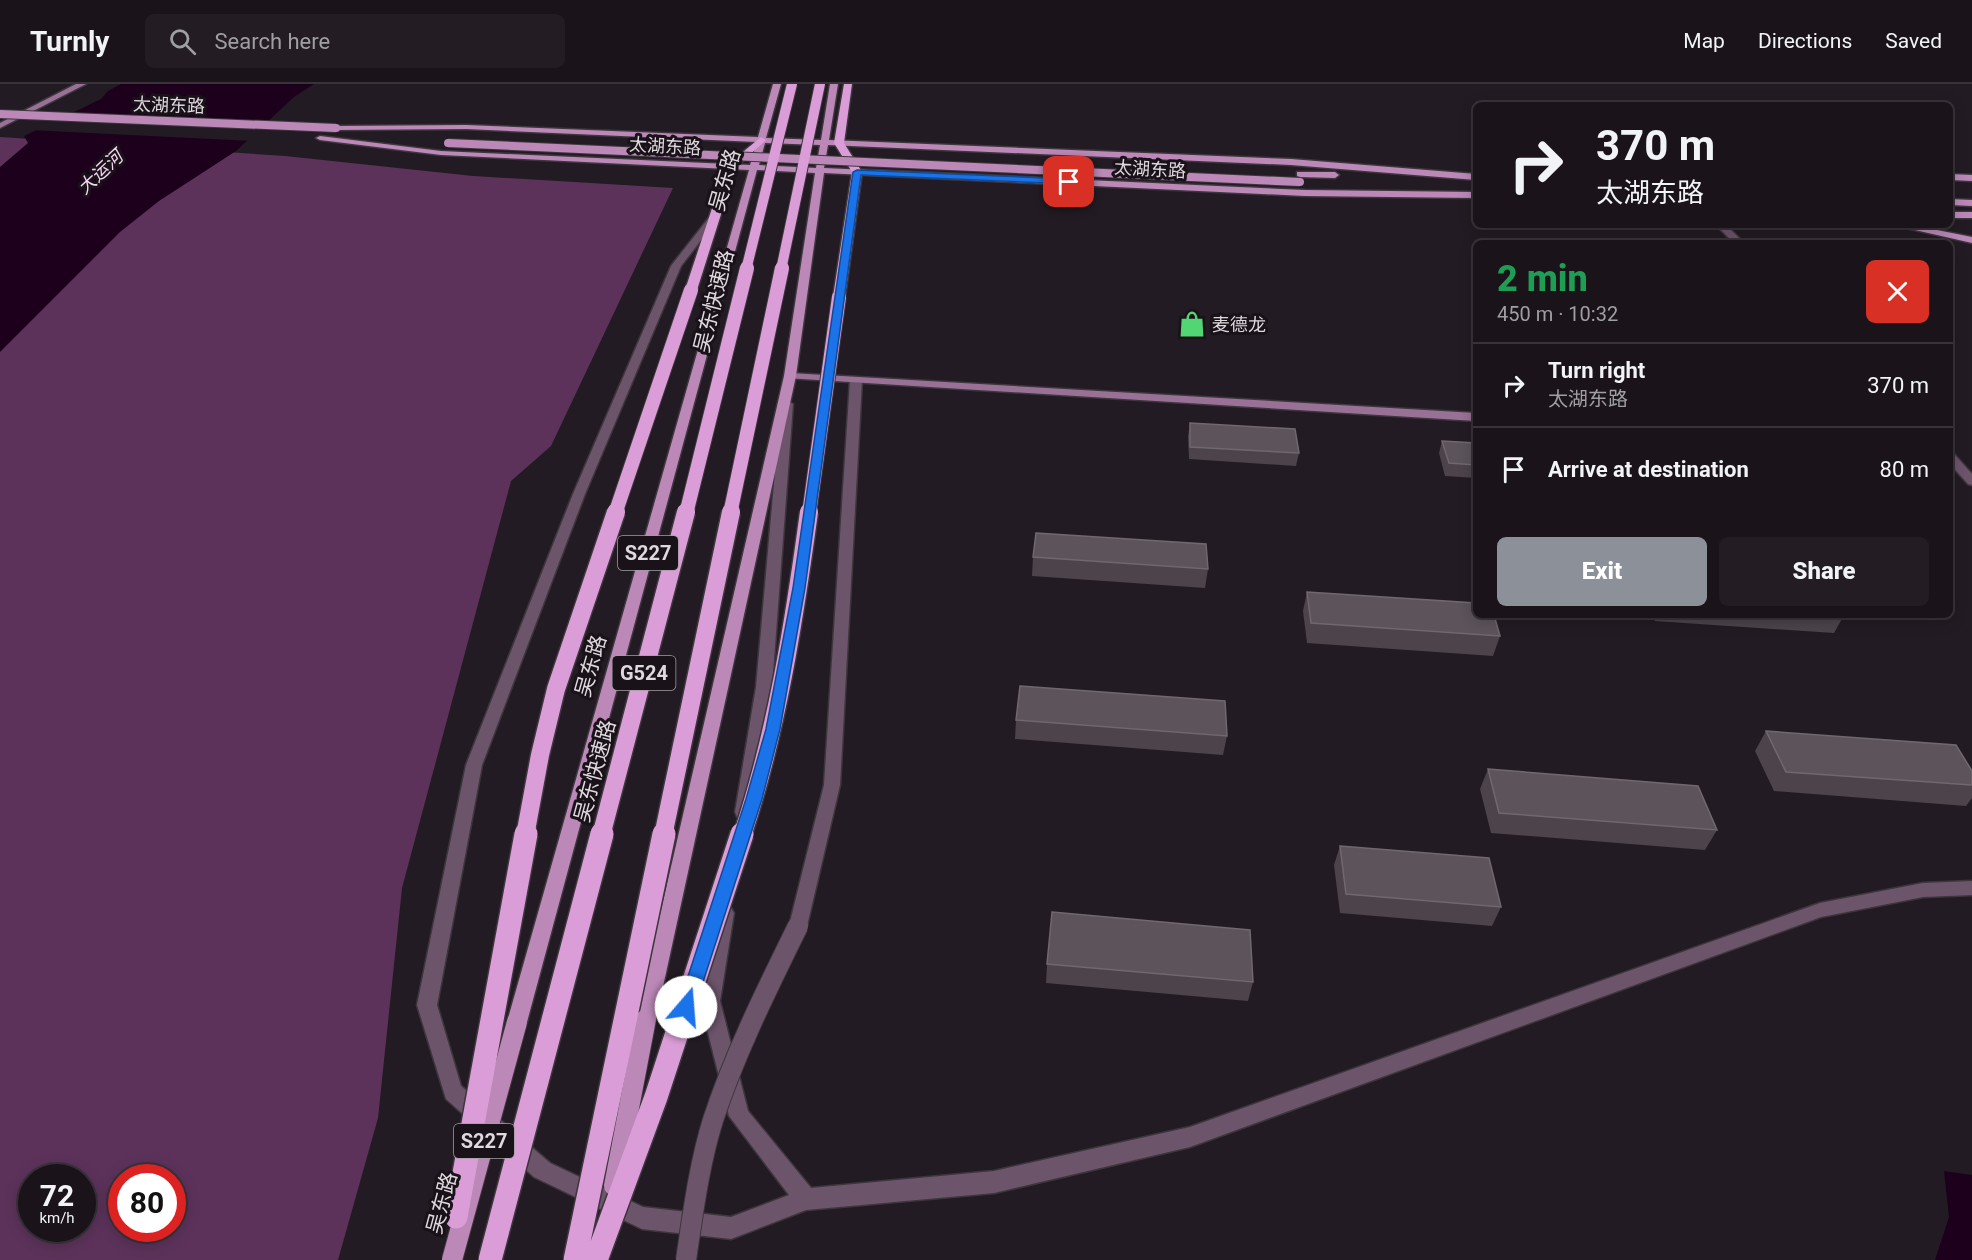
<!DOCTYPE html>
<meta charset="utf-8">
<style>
body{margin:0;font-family:Roboto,"Noto Sans SC",sans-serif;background:#231d23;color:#f1f3f6;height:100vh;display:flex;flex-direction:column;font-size:22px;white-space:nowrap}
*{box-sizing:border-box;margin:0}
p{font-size:20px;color:#9f9ea2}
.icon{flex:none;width:33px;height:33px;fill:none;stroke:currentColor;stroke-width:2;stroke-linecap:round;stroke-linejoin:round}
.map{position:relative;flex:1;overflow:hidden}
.drawer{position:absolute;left:1473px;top:156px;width:480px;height:378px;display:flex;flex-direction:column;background:#1a141a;border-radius:9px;box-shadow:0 3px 15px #0003,0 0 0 2px #383339}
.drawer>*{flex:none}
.guide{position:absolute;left:1473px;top:18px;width:480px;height:126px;border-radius:9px;box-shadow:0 3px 15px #0003,0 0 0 2px #383339;background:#1a141a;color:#f1f3f6;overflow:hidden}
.speed{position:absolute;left:18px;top:1080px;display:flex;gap:12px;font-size:30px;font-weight:700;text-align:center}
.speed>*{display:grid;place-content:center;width:78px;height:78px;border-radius:50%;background:#1a141a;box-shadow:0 3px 15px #0003,0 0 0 2px #383339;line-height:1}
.speed small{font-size:15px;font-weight:400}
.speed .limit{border:9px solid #d22;background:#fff;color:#111}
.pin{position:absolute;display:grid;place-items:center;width:51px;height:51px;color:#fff;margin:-26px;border-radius:12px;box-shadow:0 3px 9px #0006}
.me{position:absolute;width:66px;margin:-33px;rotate:18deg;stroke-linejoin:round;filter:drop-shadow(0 0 4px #0008)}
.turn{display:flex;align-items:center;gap:21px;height:126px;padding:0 24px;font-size:27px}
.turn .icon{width:78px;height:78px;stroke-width:2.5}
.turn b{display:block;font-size:42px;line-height:51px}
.round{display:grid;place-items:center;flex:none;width:63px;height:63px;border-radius:9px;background:#231d23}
.headline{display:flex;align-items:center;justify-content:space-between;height:102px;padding:0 24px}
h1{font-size:36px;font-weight:800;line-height:45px;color:#1e9e55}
.cta{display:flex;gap:12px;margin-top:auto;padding:12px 24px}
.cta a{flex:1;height:69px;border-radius:9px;background:#8c9099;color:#fff;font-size:24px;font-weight:800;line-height:69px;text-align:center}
.cta a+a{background:#231d23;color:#f1f3f6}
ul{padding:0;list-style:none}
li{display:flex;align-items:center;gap:18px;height:84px;padding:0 24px;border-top:2px solid #383339}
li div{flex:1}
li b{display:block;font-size:22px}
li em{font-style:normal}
header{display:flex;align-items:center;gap:36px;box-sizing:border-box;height:84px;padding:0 30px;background:#1a141a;border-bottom:2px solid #383339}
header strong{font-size:28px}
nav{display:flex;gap:33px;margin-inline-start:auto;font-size:21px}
.search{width:420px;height:54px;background:#231d23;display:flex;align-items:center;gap:15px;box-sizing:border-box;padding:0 21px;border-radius:9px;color:#9f9ea2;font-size:22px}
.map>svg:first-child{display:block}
.green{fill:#5c325a;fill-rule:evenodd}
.water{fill:#1c001c}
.pier{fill:#231b23}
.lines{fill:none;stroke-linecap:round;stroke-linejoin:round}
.street-casing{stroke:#3d363d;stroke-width:3}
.secondary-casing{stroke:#3d363d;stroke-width:3}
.primary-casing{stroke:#3d363d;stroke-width:3}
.highway-casing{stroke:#3d363d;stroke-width:3}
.street{fill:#6c546a;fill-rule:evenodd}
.secondary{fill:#997196;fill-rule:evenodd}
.primary{fill:#bb88b8;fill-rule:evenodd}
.highway{fill:#db9dd7;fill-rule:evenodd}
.street-bridge-casing{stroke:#3d363d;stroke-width:22;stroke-linecap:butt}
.primary-bridge-far1-casing{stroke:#3d363d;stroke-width:10;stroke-linecap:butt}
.primary-bridge-casing{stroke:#3d363d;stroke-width:22;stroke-linecap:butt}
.highway-bridge-far3-casing{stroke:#3d363d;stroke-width:12;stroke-linecap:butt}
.highway-bridge-far2-casing{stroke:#3d363d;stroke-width:16;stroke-linecap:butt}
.highway-bridge-far1-casing{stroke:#3d363d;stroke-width:21;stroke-linecap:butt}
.highway-bridge-casing{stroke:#3d363d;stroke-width:26;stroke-linecap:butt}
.street-bridge{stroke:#6c546a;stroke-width:20}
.primary-bridge-far1{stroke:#bb88b8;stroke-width:8}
.primary-bridge{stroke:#bb88b8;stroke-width:20}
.highway-bridge-far3{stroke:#db9dd7;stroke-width:10}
.highway-bridge-far2{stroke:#db9dd7;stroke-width:14}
.highway-bridge-far1{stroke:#db9dd7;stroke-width:18}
.highway-bridge{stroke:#db9dd7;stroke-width:23}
.wall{fill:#4c434b}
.building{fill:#5c535b;stroke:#70686f;stroke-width:1.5}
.route{fill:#1a73e8;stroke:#114b97;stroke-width:1.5}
.labels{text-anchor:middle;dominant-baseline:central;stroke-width:6;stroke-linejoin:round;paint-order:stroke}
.far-street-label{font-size:18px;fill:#dfd9de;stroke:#1a1219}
.far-water-label{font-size:18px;font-style:italic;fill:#f8d6f5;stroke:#1a1219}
.far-poi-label{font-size:18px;fill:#dfd9de;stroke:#1a1219;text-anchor:start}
.shield{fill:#1a1219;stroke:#a49da3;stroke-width:1.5}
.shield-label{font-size:20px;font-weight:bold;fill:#dfd9de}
.street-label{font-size:21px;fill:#dfd9de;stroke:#1a1219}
</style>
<header>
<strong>Turnly</strong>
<div class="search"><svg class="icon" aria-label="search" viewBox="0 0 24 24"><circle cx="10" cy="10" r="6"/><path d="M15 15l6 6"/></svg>Search here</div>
<nav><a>Map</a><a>Directions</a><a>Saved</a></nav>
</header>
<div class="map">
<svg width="1972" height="1176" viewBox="0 0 1972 1176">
<rect width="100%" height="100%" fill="#231b23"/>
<!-- green -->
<path class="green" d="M0,53L285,72L473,92L673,104L551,362L511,397L402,804L378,1034L338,1176H0ZM32,1094H82V1144H32ZM122,1094H172V1144H122Z"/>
<!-- water -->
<path class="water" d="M121,0H314L294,13L236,67L159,117L120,148L0,268V83L28,59L24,52L101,15L108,7Z
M1944,1087L1972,1091V1176H1935L1949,1133Z"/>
<!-- pier -->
<path class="pier" d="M65,29L271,39L252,57L29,46Z"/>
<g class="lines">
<!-- street casing -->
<g class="street-casing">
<path id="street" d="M714,130L719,133L681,182L585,410L482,681L437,921L461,1002L550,1079L643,1123L731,1133L789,1111L729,1032L700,917L716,829L719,824L725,822L731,824L734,829L720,917L748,1027L811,1104L994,1087L1190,1043L1820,819L1923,799L1972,797V811L1923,813L1821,833L1190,1063L994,1109L806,1126L731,1155L642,1145L534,1093L446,1015L417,921L466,681L573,410L671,182L711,131Z
M1716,141H1726L1744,159H1734Z
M856,293L862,296L840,701L807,842L804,847L798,850L792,847L789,842L824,701L850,296Z
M787,317L793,320L772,603L751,728L749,733L743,734L737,733L735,728L756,603L781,320Z
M1950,369L1954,370L1972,390V401L1968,400L1950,380Z"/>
</g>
<!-- secondary casing -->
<g class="secondary-casing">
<path id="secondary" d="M76,0H86L0,44V39Z
M790,289L1476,329V337L786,294L784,292Z"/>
</g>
<!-- primary casing -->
<g class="primary-casing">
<path id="primary" d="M773,0H781L766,54L821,56L830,0H838L829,56L1291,75L1476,90V96L1291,81L828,61L824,84L1305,106L1476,108V114L1305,112L824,89L796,292L656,935L653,941L646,944L639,941L636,935L784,292L815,89L757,86L527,938L524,944L517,947L510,944L507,938L749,86L441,71L320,56L316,54L320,52L441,67L750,81L757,58L466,45L336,46L332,44L336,42L466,41L758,53ZM765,59L820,61L816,84L759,81Z
M1297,88H1335L1339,91L1335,94L1300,93L1297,92Z
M1950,90L1972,91V97L1950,96Z
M1950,115L1972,116V122L1950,121Z
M1950,128H1972V134H1950Z
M1893,141H1912L1972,153V159Z"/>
</g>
<!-- highway casing -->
<g class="highway-casing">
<path id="highway" d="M844,0H852L844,59L862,88L845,213L839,217L833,213L852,88L834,59Z
M761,53L766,56L764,58L736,83L697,206L691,210L687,209L685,206L726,82Z"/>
</g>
<!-- street -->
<use href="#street" class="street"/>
<!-- secondary -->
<use href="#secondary" class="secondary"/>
<!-- primary -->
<use href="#primary" class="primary"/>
<!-- highway -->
<use href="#highway" class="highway"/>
<!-- street-bridge casing -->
<g class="street-bridge-casing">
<path id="street-bridge" d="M686,1176C693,1129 699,1081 713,1036C735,969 767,905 798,842"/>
</g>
<!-- primary-bridge-far1 casing -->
<g class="primary-bridge-far1-casing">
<path id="primary-bridge-far1" d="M0,30L336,44
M448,59L1300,98"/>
</g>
<!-- primary-bridge casing -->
<g class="primary-bridge-casing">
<path id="primary-bridge" d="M614,1102L646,935
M452,1176L517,938"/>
</g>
<!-- highway-bridge-far3 casing -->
<g class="highway-bridge-far3-casing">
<path id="highway-bridge-far3" d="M746,186L792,0
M781,186L820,0"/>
</g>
<!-- highway-bridge-far2 casing -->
<g class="highway-bridge-far2-casing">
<path id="highway-bridge-far2" d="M615,430L691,206
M686,430L747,184
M730,430L782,184
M809,430L839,213"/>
</g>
<!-- highway-bridge-far1 casing -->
<g class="highway-bridge-far1-casing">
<path id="highway-bridge-far1" d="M525,752L540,671L556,605L616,428
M601,752L686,428
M663,752L731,428
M742,752C777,647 794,538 809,428"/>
</g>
<!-- highway-bridge casing -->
<g class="highway-bridge-casing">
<path id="highway-bridge" d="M456,1133L526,750
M490,1176L602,750
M575,1176L664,750
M596,1176L656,1013L742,750"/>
</g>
<!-- street-bridge -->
<use href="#street-bridge" class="street-bridge"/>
<!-- primary-bridge-far1 -->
<use href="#primary-bridge-far1" class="primary-bridge-far1"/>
<!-- primary-bridge -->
<use href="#primary-bridge" class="primary-bridge"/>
<!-- highway-bridge-far3 -->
<use href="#highway-bridge-far3" class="highway-bridge-far3"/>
<!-- highway-bridge-far2 -->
<use href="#highway-bridge-far2" class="highway-bridge-far2"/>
<!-- highway-bridge-far1 -->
<use href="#highway-bridge-far1" class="highway-bridge-far1"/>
<!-- highway-bridge -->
<use href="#highway-bridge" class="highway-bridge"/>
</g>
<!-- wall -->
<path class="wall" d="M1190,339L1299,369L1296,382L1189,375L1188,352Z
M1442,357L1476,359V394L1445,392L1439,369Z
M1033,473L1208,485L1205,504L1032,492Z
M1307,508L1500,552L1493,572L1307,559L1303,527Z
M1652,531H1844L1834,549L1655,537Z
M1016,636L1227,652L1223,671L1015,655Z
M1766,647L1972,687V714L1966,722L1774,707L1755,667Z
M1488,685L1717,746L1705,766L1491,749L1480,705Z
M1340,762L1501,823L1492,842L1340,829L1334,781Z
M1047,880L1253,898L1248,917L1046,899Z"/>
<!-- building -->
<path class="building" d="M1190,339L1295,345L1299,369L1190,363Z
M1442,357L1476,359V381L1449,379Z
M1036,449L1206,460L1208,485L1033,473Z
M1307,508L1476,519V531H1494L1500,552L1311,539Z
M1020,602L1225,617L1227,652L1016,636Z
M1766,647L1956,661L1972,687V701L1786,688Z
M1488,685L1698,702L1717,746L1499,729Z
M1340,762L1489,774L1501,823L1346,810Z
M1052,828L1250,846L1253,898L1047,880Z"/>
<!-- route -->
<path class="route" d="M857,86L1069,95L1073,98L1069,100L861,91L805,504L780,645L762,715L695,923L693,928L686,931L680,928L678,923L746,715L766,645L793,504L853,88Z"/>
<!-- icons -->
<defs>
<g id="shop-bare" transform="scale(2.07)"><path d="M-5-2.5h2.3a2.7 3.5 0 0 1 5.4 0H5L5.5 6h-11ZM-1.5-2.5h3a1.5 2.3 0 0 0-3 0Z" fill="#52d673" stroke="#1a1219" stroke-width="2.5" paint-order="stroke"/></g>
</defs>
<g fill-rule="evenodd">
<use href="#shop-bare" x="1192" y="240"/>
</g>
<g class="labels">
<!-- far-street labels -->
<g class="far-street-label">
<text transform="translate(169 21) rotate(2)">太湖东路</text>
<text transform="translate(665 62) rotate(3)">太湖东路</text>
<text transform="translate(1150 85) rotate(3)">太湖东路</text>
</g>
<!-- far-water labels -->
<g class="far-water-label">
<text transform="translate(100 88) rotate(-43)">大运河</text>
</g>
<!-- far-poi labels -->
<g class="far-poi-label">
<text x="1212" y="240">麦德龙</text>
</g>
<!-- shield labels -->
<g class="shield">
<rect x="618" y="452" width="60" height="34" rx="4.5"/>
<rect x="612.5" y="572" width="63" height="34" rx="4.5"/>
<rect x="454" y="1040" width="60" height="34" rx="4.5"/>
</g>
<g class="shield-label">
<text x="648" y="469">S227</text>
<text x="644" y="589">G524</text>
<text x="484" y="1057">S227</text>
</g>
<!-- street labels -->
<g class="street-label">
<text transform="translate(725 96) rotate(-74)">吴东路</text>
<text transform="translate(714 217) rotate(-76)">吴东快速路</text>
<text transform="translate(591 582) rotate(-74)">吴东路</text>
<text transform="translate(595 687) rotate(-75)">吴东快速路</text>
<text transform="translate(442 1119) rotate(-75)">吴东路</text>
</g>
</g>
</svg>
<div class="speed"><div>72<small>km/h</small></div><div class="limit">80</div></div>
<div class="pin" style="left:1069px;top:98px;background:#d93025"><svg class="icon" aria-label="arrive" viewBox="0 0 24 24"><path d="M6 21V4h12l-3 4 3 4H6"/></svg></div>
<svg class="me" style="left:686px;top:923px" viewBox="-20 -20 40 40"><circle r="19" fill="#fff"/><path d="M0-13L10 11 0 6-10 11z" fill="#1a73e8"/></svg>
<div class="guide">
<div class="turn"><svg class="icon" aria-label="right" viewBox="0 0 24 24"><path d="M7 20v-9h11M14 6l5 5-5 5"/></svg><div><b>370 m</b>太湖东路</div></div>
</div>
<section class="drawer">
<div class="headline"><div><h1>2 min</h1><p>450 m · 10:32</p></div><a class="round" style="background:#d93025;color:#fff"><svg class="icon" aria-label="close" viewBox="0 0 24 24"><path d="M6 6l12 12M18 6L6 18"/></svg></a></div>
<ul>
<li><svg class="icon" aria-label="right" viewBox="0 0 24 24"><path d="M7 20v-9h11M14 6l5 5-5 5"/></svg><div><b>Turn right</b><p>太湖东路</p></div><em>370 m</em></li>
<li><svg class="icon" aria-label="arrive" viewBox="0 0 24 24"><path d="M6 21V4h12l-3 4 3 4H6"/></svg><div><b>Arrive at destination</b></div><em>80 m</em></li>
</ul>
<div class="cta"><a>Exit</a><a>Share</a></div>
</section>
</div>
